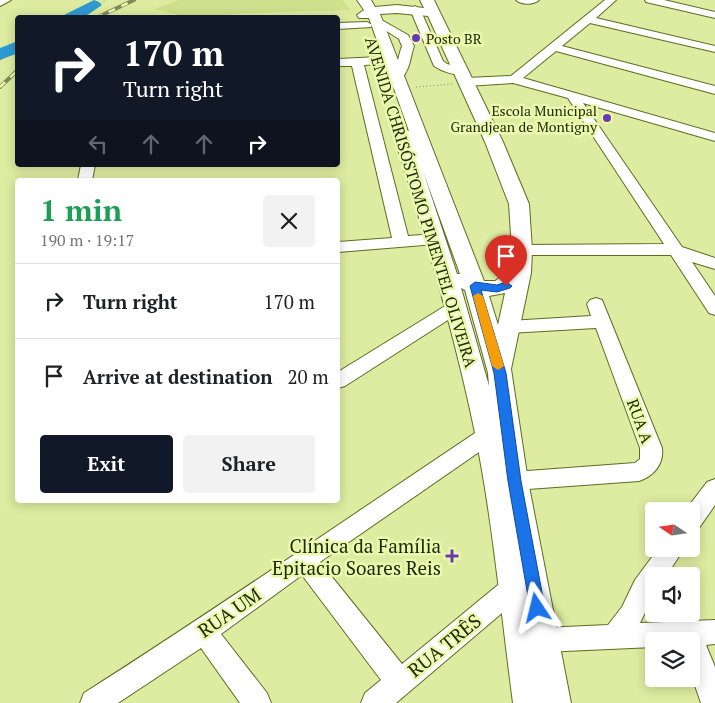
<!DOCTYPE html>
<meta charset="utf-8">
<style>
body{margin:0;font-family:"PT Serif",serif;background:#f2f2f2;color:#202124;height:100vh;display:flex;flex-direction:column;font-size:19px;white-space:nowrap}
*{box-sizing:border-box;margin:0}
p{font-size:16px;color:#757577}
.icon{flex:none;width:28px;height:28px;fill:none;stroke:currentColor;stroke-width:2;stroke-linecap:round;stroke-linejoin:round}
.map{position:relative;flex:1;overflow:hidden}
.drawer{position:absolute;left:15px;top:178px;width:325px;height:325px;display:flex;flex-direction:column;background:#fff;border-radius:5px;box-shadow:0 2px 12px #0003}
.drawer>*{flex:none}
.banner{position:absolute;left:15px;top:15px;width:325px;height:152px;border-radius:5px;box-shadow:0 2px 12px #0003;background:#111827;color:#fff;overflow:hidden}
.needle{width:32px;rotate:283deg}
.buttons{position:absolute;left:645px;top:502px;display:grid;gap:10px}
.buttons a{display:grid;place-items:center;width:55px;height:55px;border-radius:5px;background:#fff;box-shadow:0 2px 12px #0003;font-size:25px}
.pin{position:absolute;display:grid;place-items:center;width:42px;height:42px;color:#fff;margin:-51px -21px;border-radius:50% 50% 50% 0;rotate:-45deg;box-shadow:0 0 5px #0007}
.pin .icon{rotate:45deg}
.me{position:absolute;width:55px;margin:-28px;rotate:350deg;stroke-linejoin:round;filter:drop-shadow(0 0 4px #0008)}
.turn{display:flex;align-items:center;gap:18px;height:105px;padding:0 25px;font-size:22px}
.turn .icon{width:65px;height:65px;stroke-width:2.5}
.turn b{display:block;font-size:35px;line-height:42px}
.lanes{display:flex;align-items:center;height:48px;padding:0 25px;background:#0003;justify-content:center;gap:25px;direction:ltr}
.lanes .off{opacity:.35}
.round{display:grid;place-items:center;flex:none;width:52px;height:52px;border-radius:5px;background:#f2f2f2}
.head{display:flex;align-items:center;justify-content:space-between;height:85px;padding:0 25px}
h1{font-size:30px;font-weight:800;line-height:38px;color:#1e9e55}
.button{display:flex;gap:10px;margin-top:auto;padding:10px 25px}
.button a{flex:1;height:58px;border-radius:5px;background:#111827;color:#fff;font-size:20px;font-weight:800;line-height:58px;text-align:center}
.button a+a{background:#f2f2f2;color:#202124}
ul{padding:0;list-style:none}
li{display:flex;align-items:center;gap:15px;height:75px;padding:0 25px;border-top:1px solid #e0e0e0}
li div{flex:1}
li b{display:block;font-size:19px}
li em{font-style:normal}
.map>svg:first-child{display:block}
.built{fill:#d0e18d}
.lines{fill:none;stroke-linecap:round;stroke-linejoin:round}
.river{fill:#2a9bd8;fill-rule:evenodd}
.minor-casing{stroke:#606b21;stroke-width:2}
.major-casing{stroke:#606b21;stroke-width:2}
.path{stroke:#7f8954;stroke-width:1;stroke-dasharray:1 2.5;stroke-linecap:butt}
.minor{fill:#fff;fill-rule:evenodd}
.major{fill:#fff;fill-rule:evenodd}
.rail-casing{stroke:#818b55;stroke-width:4}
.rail{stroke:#eaf9ad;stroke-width:2.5;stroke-dasharray:7;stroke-linecap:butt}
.route{fill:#1a73e8;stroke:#114b97}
.slow{fill:#f59e0b}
.poi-dot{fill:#6a39b1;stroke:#eaf9ad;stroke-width:2}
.labels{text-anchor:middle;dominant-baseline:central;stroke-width:5;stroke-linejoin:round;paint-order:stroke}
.far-poi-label{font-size:14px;fill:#232809;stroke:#eaf9ad;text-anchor:start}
.street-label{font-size:16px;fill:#232809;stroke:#eaf9ad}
.near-poi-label{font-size:19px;fill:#232809;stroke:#eaf9ad;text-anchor:end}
.near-street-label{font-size:19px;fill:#232809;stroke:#eaf9ad}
</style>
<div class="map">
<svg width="715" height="703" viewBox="0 0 715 703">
<rect width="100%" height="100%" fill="#ddeca0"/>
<!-- built -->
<path class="built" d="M178,0H342L351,10L249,13L190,18L154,9Z"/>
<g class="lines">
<!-- river -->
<path class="river" d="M94,0L99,2L102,5L83,18H62L64,15Z
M18,41V53L0,60V48Z"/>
<!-- minor casing -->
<g class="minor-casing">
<path id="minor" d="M0,0H11L0,6Z
M516,0H539C534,5 521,5 516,0Z
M605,0H616L596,18L715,46V52L590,23L562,46L715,86V94L556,51L523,78L715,133V141L583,103L682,247L715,258V269L692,262L715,296V315L709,313L671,255H522L516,254L514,250L516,246L522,245L664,244L568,98L513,83L466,86L460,82L466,78L511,76Z
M645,0H664L715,12V18L646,2Z
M415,6L420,9L443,61L447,64L464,68L466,71L464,74C455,76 441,71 434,66L410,9Z
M378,18L408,35L414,46C410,58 410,70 401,79H393L391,76C398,68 398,56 402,46L399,39L374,23L373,21Z
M367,22L372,25L371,27L338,29V23Z
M379,57L383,58L385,61L383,64L364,65L408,236L436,234L442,236L444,239L442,242L436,244L338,252V242L392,238L352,66H338V59Z
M81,165H95L92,180H78Z
M596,298L602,300L662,448C664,464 654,476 639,481L514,490L506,487L503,481L506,475L514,472L635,463L640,459V448L596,328L509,333L503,331L500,327L503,323L509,321L591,316L587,304L590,300Z
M456,301L462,303L465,307L462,311L345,386L338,388V372L450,303Z
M488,427L495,429L498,435L495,441L320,562L402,664L504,580L513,577L522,580L525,588L522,596L396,703H361L365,693L381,680L302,575L221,634L267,693L271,703H240L201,648L118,703H80L84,693C218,608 349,517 481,429Z
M715,479V505L699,528L691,531V511H685L707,482Z
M658,549H684L666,576H654V594L640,623L715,620V644L706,645L715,667V703H701L691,674V641H654V647L543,652L534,649L530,640L534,631L543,628L608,625L622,607L635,580Z"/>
</g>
<!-- major casing -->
<g class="major-casing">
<path id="major" d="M357,0H371L375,7L397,5L424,8L420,0H434L503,142L529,204L532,250L531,273L511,369L528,481L571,703H513C501,613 493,522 475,433C454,331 424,232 393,133L396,129L402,128L409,131L369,18H359L357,15L364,10ZM397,13L428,16L485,142L509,204L512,250L510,271L495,281H484L380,14ZM423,171L460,274H457ZM461,288L465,290L488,373L489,386ZM505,293L498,325L489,296Z"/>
</g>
<!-- path -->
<path class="path" d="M66,18L95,3L99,4L106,0
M77,18L101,4
M0,53L18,44
M0,60L18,50
M416,87L452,84"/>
<!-- minor -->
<use href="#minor" class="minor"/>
<!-- major -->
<use href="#major" class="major"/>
<!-- rail casing -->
<g class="rail-casing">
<path id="rail" d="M96,18L134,0
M0,87L18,70"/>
</g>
<!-- rail -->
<use href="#rail" class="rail"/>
</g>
<!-- route -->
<path class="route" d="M475,282L497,285L506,282L512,286L510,288L497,292L481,290L506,373L521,481L545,608L542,613L537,615L532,613L530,608L508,481L494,373L470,286Z"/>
<!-- slow -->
<path class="slow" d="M478,293L483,296L504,366L498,370L492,366L473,296Z"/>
<!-- markers -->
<g class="poi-dot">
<circle cx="416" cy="38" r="5"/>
<circle cx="607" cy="118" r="5"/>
<path d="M449.5 548.5h5v5h5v5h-5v5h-5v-5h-5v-5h5z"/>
</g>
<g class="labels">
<!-- far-poi labels -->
<g class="far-poi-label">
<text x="426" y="38">Posto BR</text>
<text x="597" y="110" text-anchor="end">Escola Municipal<tspan x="597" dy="16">Grandjean de Montigny</tspan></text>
</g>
<!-- street labels -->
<g class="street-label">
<text transform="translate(421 202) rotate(73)">AVENIDA CHRISÓSTOMO PIMENTEL OLIVEIRA</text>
<text transform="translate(640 421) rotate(70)">RUA A</text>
</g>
<!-- near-poi labels -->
<g class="near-poi-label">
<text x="441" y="545">Clínica da Família<tspan x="441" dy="22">Epitacio Soares Reis</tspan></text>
</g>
<!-- near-street labels -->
<g class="near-street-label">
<text transform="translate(229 612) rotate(-35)">RUA UM</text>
<text transform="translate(444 645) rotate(-39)">RUA TRÊS</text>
</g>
</g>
</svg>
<div class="buttons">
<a><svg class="needle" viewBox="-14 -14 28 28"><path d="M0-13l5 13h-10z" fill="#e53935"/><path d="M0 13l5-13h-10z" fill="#757577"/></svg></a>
<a><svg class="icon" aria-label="sound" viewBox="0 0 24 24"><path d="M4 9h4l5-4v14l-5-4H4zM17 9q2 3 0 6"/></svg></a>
<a><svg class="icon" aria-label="layers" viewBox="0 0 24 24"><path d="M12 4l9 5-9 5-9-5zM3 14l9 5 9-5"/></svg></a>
</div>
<div class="pin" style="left:506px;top:286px;background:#d93025"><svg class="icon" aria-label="arrive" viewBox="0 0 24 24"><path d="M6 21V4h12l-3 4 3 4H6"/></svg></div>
<svg class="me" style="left:537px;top:608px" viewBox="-20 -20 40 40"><path d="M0-17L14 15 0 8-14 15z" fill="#1a73e8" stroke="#fff" stroke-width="4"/></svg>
<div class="banner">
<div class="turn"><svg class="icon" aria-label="right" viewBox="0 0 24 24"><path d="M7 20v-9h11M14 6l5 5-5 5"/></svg><div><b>170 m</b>Turn right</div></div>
<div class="lanes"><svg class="icon off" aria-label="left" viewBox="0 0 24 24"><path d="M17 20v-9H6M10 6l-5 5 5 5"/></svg><svg class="icon off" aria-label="ahead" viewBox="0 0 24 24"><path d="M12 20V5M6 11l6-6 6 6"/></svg><svg class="icon off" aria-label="ahead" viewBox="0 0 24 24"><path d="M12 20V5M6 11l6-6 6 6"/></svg><svg class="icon" aria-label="right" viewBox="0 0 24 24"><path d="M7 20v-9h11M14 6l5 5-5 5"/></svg></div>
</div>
<section class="drawer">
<div class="head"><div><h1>1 min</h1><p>190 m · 19:17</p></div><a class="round"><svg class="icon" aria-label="close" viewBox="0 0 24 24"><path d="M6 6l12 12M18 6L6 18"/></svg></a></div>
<ul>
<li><svg class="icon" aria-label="right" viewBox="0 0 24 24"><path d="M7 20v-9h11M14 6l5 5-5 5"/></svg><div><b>Turn right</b></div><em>170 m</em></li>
<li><svg class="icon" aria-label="arrive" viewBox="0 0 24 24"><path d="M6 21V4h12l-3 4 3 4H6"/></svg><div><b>Arrive at destination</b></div><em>20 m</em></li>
</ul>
<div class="button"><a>Exit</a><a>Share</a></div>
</section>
</div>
